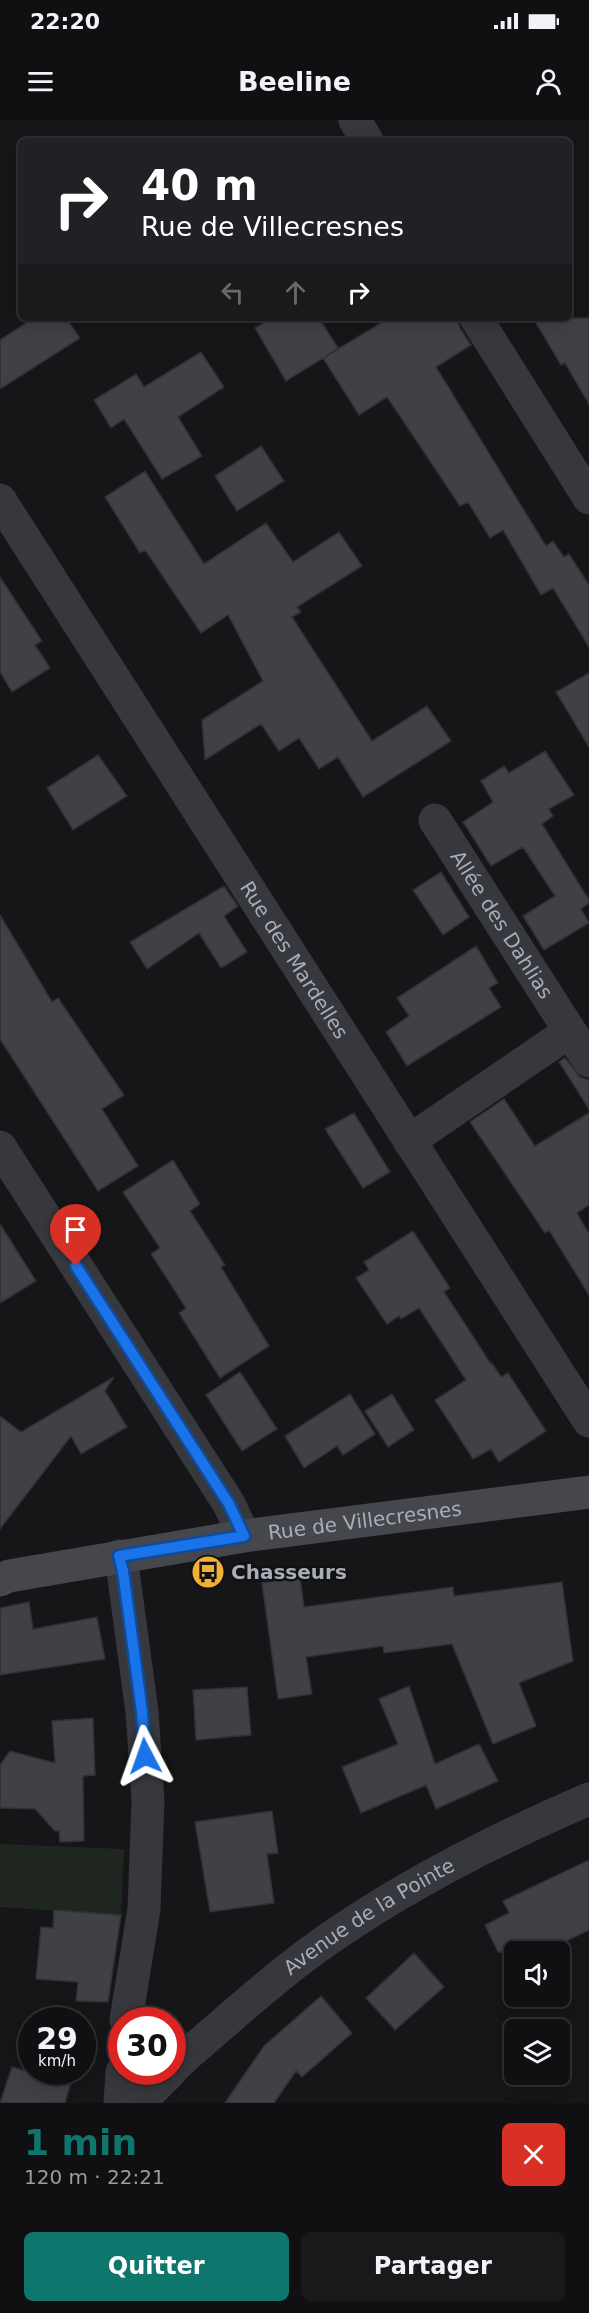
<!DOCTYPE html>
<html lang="fr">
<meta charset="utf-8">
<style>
body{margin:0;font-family:"DejaVu Sans",sans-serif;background:#19191b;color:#f1f3f6;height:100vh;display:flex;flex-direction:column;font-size:22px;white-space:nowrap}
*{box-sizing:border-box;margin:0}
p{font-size:20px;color:#9c9d9f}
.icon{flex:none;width:33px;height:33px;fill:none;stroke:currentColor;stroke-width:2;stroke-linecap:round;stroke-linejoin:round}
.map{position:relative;height:1983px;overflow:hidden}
.details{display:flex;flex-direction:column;background:#101012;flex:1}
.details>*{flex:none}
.top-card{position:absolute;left:18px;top:18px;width:554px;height:183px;border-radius:9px;box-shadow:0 3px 15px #0003,0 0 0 2px #303032;background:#202124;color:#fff;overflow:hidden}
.buttons{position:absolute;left:504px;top:1821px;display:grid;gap:12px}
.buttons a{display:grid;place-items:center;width:66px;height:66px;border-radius:9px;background:#101012;box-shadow:0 3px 15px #0003,0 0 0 2px #303032;font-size:30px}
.speed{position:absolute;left:18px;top:1887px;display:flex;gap:12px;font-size:30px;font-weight:700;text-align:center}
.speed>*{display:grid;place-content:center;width:78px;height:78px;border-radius:50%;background:#101012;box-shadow:0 3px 15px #0003,0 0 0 2px #303032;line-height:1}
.speed small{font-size:15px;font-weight:400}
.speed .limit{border:9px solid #d22;background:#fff;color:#111}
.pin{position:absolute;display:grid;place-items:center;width:51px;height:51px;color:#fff;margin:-62px -26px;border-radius:50% 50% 50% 0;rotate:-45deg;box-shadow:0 0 6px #0007}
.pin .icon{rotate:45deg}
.me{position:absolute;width:66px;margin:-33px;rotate:356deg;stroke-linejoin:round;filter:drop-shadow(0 0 4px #0008)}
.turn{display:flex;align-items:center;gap:21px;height:126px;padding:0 24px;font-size:27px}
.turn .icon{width:78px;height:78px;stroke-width:2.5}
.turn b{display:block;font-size:42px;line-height:51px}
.lanes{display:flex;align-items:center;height:57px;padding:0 24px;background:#0003;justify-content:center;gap:30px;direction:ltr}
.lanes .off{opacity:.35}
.round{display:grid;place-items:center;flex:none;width:63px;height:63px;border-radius:9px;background:#19191b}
.head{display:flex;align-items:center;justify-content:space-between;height:102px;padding:0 24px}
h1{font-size:36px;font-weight:700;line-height:45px;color:#0f766e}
.cta{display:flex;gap:12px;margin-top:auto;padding:12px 24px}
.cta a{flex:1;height:69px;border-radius:9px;background:#0f766e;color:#fff;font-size:24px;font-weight:700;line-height:69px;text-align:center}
.cta a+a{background:#19191b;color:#f1f3f6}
.status{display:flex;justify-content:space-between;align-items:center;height:42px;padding:0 30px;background:#101012;direction:ltr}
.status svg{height:16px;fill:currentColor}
header{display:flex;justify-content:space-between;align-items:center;height:78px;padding:0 24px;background:#101012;font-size:27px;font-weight:700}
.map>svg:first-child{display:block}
.green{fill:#1e261f}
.building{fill:#404145;stroke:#303034;stroke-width:1.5}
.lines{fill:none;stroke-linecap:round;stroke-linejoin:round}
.street{stroke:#37383d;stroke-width:33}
.secondary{stroke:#45474d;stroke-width:33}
.route-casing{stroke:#114b97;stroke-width:15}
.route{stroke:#1a73e8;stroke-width:10}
.labels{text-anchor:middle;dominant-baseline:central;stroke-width:5;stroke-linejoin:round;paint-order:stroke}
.street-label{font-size:20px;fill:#a8adb8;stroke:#111113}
.poi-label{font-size:20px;font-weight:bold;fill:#a8adb8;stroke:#111113;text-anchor:start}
</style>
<div class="status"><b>22:20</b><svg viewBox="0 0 49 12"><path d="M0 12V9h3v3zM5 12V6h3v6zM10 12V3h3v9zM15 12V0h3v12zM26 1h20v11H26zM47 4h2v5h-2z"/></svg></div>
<header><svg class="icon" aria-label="menu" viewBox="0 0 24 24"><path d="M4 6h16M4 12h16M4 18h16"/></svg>Beeline<svg class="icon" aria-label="person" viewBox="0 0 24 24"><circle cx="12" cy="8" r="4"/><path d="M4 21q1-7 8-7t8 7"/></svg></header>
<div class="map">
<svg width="589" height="1983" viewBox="0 0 589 1983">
<rect width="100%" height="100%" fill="#161618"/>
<!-- green -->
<path class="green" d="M0,1724L124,1729L121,1795L0,1787Z"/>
<!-- building -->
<path class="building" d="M34,198H66L80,218L0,269V220Z
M272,198H319L338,228L325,237L389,198H457L460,208L471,225L436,247L546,426L553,421L564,437L569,434L589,465V527L553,468L541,475L503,410L490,418L468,382L460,386L387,277L359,295L323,238L286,261L255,208Z
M533,198H589V284L565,243L561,245Z
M201,232L224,267L178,297L202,336L162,359L124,299L111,308L94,280L136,254L144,267Z
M261,326L284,361L237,391L215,356Z
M145,351L204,444L266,403L293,442L339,412L362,446L297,487L301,492L292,497L372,621L427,586L451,621L363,677L338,637L319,649L299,618L279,631L261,604L205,640L202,600L263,561L228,495L201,513L145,430L140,433L105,377Z
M0,457L42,521L35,525L50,548L12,572L0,552Z
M589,553V627L556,572Z
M545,631L574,675L549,689L553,696L542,704L589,780V783L581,789L589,803L544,830L523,796L555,776L523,727L491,746L463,702L493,682L481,661L504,646L509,653Z
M98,635L127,676L73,710L47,668Z
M441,752L469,797L443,815L413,770Z
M224,766L238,786L224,796L247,832L221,848L199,813L147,849L130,822Z
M0,795L52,882L58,878L124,975L102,989L138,1046L98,1071L0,919Z
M476,826L498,863L489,868L501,887L407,946L386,912L409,896L397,878Z
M565,938L580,957L589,960V989L559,942Z
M504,979L535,1026L589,993V1085L577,1093L589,1114V1175L549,1110L545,1113L470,1002Z
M354,993L390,1052L363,1068L325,1009Z
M173,1040L200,1084L190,1091L225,1145L221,1147L269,1226L220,1258L179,1193L186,1188L151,1134L160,1128L123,1072Z
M0,1104L36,1161L0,1183Z
M413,1111L450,1168L444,1172L491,1244L492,1243L501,1257L508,1253L546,1311L499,1342L491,1329L473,1339L435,1280L466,1260L419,1188L401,1199L399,1196L387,1204L356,1158L369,1150L364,1142Z
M240,1252L277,1309L242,1331L206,1275Z
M114,1257L105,1271L127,1307L81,1334L71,1316L0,1409V1296L21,1312Z
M350,1274L375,1314L343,1335L337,1326L304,1348L285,1316Z
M392,1274L414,1310L388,1327L365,1291Z
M300,1457L304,1487L453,1467L454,1476L562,1462L573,1541L519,1563L536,1606L493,1624L452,1524L384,1533L383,1526L306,1537L312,1574L278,1579L262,1463Z
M29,1482L33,1509L97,1497L105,1539L0,1555V1488Z
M409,1566L435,1644L479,1624L498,1661L436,1689L426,1665L361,1693L342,1647L398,1624L379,1579Z
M247,1567L251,1615L196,1620L193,1570Z
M93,1598L95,1655L83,1656L84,1721L60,1722L59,1711H55L35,1689L0,1688V1645L10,1631L55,1643L52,1601Z
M272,1691L278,1733L267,1734L274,1783L210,1792L195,1702Z
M589,1740V1810L544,1832H498L485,1805L509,1793L503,1781Z
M54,1790L121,1795L108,1882L76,1881L78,1862L36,1859L41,1807L53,1808Z
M414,1833L444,1867L395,1910L366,1878Z
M321,1876L352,1913L302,1957L296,1951L274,1983H225L264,1926Z
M12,1947L29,1952H74L65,1983H0Z"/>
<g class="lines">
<!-- street -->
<g class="street">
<path d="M355,0L367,21"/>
<path d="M476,198L589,378"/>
<path id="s1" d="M0,380L589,1301"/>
<path id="s2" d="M435,700L589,941"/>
<path d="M409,1021L569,912"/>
<path d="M0,1027L229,1384L244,1416"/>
<path d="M119,1436L123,1451L142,1592L148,1681L144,1789L126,1900"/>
<path id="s3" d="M172,1949L189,1933C228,1900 267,1864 309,1833C395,1770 491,1721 589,1679"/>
<path d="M120,1983L122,1952"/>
<path d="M139,1983L170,1952"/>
</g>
<!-- secondary -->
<path class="secondary" id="s4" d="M0,1460L9,1456L244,1416L589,1372"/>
</g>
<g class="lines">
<!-- route casing -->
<g class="route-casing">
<path id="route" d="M76,1146L229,1384L244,1416L119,1436L123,1451L142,1592L145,1636"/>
</g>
<!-- route -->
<use href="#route" class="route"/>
</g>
<!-- icons -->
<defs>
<g id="bus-disc" transform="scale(1.725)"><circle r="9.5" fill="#f2b134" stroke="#111113"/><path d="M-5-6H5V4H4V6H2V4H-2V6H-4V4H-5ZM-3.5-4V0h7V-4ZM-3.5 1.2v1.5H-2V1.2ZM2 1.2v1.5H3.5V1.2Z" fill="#111"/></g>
</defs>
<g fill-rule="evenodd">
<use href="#bus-disc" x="208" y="1452"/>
</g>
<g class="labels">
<!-- street labels -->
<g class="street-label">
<text stroke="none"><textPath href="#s2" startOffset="124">Allée des Dahlias</textPath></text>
<text stroke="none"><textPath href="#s1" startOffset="546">Rue des Mardelles</textPath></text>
<text stroke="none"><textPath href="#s4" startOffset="370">Rue de Villecresnes</textPath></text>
<text stroke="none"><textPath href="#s3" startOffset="250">Avenue de la Pointe</textPath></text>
</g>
<!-- poi labels -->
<g class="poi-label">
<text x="231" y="1452">Chasseurs</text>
</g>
</g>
</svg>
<div class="buttons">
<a><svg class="icon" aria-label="sound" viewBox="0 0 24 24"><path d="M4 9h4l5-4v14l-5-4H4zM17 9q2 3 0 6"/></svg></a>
<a><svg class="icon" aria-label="layers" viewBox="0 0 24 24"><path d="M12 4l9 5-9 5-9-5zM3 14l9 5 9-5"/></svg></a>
</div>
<div class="speed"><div>29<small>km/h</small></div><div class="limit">30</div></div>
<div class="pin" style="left:76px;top:1146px;background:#d93025"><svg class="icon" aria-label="arrive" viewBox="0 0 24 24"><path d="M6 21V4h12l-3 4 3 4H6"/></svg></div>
<svg class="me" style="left:145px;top:1636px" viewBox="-20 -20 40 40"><path d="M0-17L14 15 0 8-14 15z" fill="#1a73e8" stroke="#fff" stroke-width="4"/></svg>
<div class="top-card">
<div class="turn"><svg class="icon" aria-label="right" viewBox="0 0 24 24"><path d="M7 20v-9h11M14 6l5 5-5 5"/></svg><div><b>40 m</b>Rue de Villecresnes</div></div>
<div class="lanes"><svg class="icon off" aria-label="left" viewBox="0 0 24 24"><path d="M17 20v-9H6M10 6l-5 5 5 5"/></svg><svg class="icon off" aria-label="ahead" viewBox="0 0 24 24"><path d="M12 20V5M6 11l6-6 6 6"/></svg><svg class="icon" aria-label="right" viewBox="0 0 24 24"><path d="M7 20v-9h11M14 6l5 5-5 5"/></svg></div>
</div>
</div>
<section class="details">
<div class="head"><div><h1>1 min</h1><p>120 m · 22:21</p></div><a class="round" style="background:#d93025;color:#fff"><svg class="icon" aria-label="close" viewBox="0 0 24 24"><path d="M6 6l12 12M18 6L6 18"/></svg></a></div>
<div class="cta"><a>Quitter</a><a>Partager</a></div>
</section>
